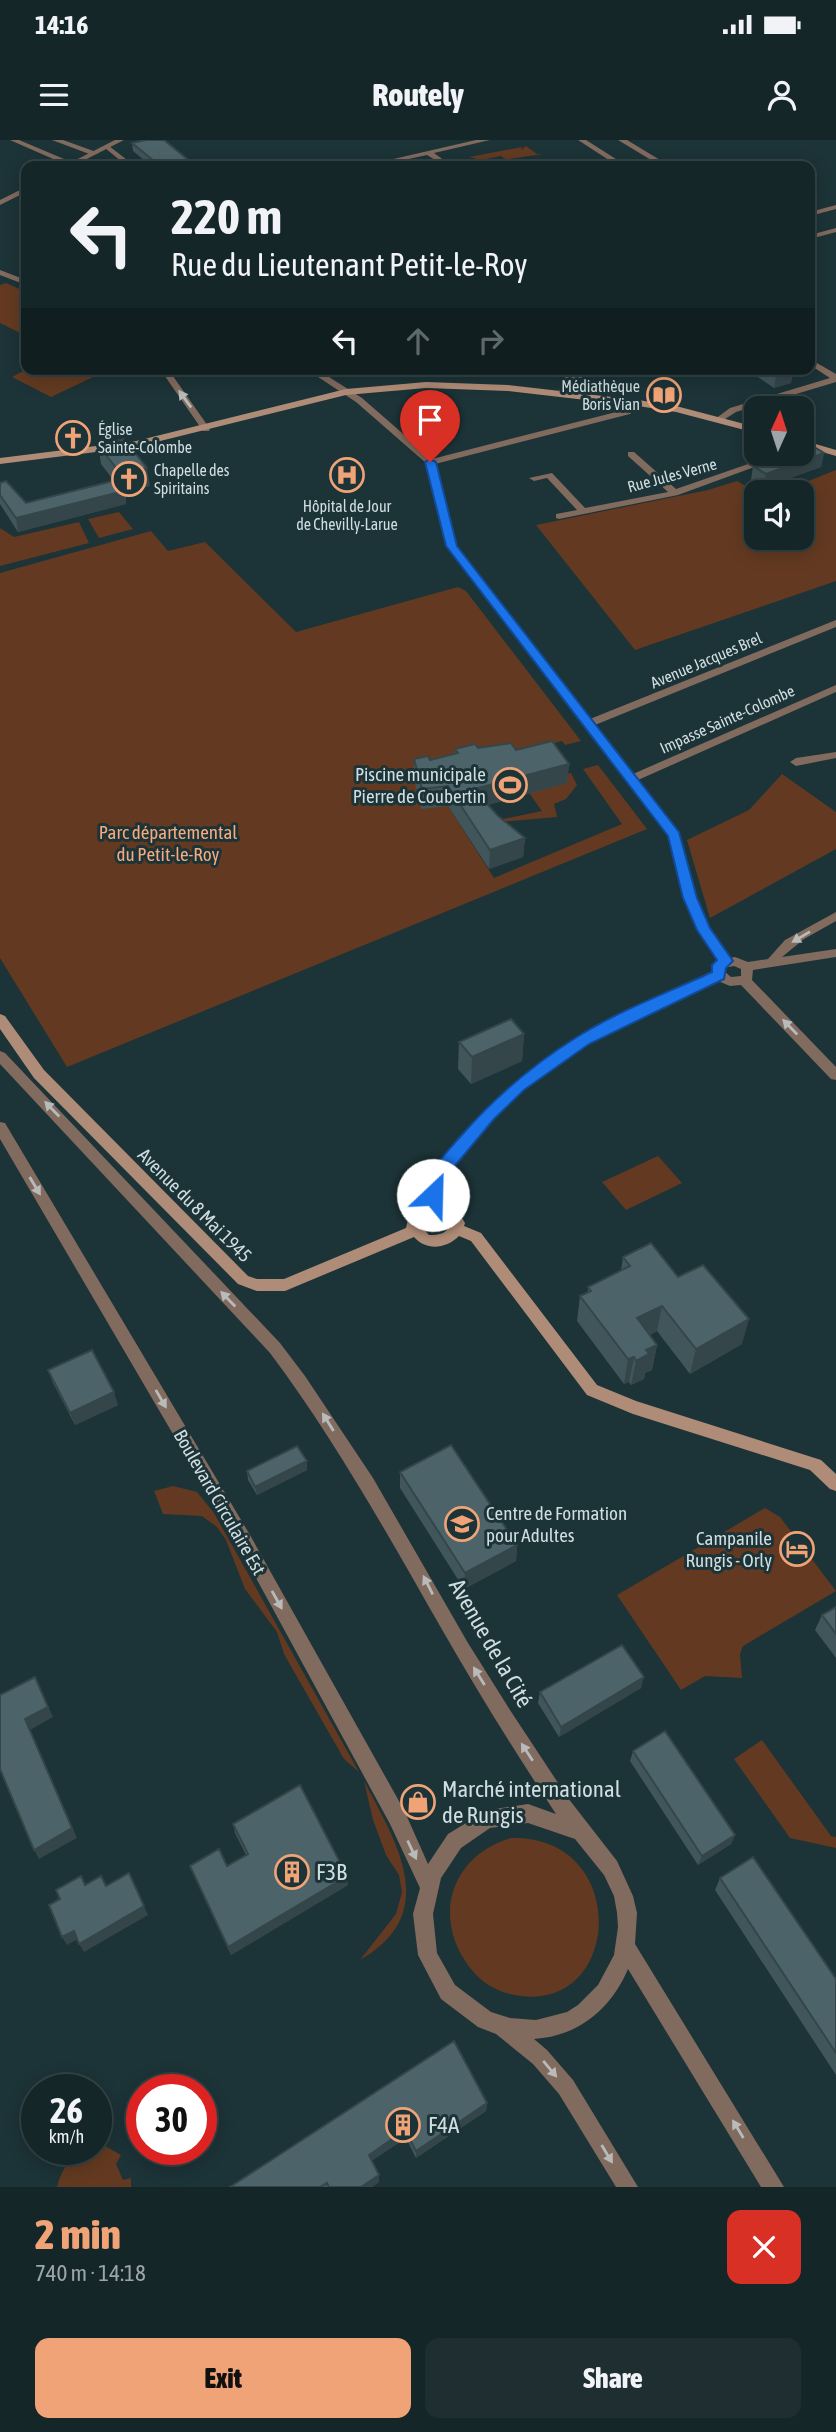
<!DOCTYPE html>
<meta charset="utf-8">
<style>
body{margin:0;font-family:"Asap Condensed",sans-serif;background:#1e2e31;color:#f1f3f6;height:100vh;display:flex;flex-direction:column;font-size:26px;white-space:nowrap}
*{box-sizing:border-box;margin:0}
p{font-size:23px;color:#9da5a8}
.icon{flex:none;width:38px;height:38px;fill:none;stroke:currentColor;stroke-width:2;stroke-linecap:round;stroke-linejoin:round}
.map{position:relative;height:2047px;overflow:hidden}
.sheet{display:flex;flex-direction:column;background:#152629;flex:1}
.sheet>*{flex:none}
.guide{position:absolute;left:21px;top:21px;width:794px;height:214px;border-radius:14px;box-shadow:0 4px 18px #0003,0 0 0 2px #344346;background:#152629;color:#f1f3f6;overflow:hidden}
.needle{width:46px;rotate:3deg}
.tools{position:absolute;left:744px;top:256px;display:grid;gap:14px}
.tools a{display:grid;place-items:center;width:70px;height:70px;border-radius:14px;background:#152629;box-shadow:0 4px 18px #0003,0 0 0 2px #344346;font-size:35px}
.speed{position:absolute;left:21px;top:1934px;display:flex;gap:14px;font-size:35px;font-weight:700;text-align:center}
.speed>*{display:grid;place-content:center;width:91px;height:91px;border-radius:50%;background:#152629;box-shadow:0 4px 18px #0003,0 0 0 2px #344346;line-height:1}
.speed small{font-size:18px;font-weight:400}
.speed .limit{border:10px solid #d22;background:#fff;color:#111}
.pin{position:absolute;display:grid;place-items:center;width:60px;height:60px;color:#fff;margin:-72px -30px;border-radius:50% 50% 50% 0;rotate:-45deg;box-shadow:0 0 7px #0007}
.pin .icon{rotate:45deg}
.me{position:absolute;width:77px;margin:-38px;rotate:24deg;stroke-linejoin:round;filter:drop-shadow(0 0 5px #0008)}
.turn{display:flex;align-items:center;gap:24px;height:147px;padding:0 35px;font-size:32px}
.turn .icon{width:91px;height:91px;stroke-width:2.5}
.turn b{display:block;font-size:49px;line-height:60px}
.lanes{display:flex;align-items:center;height:66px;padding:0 35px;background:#0003;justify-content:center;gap:35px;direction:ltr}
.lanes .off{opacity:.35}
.round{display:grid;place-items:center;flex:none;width:74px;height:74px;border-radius:14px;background:#1e2e31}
.summary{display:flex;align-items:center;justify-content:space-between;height:119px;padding:0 35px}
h1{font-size:42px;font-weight:800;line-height:52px;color:#efa376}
.action{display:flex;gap:14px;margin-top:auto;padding:14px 35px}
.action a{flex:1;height:80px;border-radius:14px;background:#efa376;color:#111;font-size:28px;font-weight:800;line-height:80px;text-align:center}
.action a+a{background:#1e2e31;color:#f1f3f6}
.status{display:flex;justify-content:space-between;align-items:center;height:49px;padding:0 35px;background:#152629;direction:ltr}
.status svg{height:19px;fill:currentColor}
header{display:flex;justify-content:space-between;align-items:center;height:91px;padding:0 35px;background:#152629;font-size:32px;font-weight:800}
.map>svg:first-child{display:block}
.green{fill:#633a21}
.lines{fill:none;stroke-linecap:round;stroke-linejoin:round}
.minor{fill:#816a5e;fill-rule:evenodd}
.tertiary{fill:#816a5e;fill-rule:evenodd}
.secondary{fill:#af8c77;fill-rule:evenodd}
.wall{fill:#41565a}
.shaded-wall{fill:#35464a}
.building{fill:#4c6469;stroke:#35464a;stroke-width:2}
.oneway{fill:#b8bbba}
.route{fill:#1a73e8;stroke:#114b97;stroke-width:2}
.labels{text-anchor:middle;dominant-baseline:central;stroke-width:6;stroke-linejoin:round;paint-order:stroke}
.far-poi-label{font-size:16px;fill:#d0dee1;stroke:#1c3337;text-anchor:start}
.far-street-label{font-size:16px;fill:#d0dee1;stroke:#1c3337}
.poi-label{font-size:19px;fill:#d0dee1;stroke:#1c3337;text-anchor:end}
.park-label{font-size:19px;fill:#f6aa7e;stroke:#1c3337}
.street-label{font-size:19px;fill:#d0dee1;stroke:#1c3337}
.near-street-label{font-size:23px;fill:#d0dee1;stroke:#1c3337}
.near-poi-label{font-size:23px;fill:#d0dee1;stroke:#1c3337;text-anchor:start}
</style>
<div class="status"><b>14:16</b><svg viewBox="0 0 49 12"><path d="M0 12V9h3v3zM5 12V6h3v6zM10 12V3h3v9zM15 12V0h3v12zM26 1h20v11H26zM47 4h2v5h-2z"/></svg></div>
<header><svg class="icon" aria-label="menu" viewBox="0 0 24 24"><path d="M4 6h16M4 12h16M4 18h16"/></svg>Routely<svg class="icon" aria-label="person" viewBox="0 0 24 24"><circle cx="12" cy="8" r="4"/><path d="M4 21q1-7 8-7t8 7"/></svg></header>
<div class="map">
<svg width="836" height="2047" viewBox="0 0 836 2047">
<rect width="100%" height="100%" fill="#1c3337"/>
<!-- green -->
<path class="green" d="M526,6L537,14H543L509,19V22L501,16L481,20L469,17L522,7L521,10Z
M6,143L26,152V196L0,183V145Z
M27,229H110L51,257L12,237Z
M836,330V441L635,510L536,385L708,350L737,341L756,352V397H802V352H781Z
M119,372L133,389L99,398L88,379Z
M79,382L89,403L0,426V388L14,397Z
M151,391L168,411L205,402L296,492L458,447L466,451L581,601L565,605L562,601L516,613L448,666L494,738L622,684L583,629L598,625L647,689L67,927L0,818V433Z
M571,633L577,645L566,659L554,664L557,677L500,682L498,680L542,671L529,653L560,634Z
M782,634L836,672V709L710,778L687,700L749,670Z
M658,1016L682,1043L626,1070L602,1042Z
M173,1346L197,1352L214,1373L359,1632L344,1619L284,1514L277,1492L245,1449L226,1400L217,1387L202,1376L163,1374L154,1351Z
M765,1368L780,1377L836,1451L743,1506L740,1514L742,1538L705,1536L681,1550L617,1455Z
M762,1600L831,1696L836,1697V1708L790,1698L734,1619Z
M364,1641C396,1702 442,1773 360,1820L396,1774L402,1752L399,1735L386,1715L373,1680Z
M511,1698C630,1695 623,1869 521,1856C502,1854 483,1845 471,1829C431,1779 450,1716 511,1698Z
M96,2006H105L121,2015L116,2024L123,2040L131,2038V2047H57C63,2026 73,2009 96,2009Z"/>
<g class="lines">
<!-- minor -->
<path class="minor" d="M10,0H19L76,24L69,26Z
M52,0H63L99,13L92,15Z
M476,0H490L434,13L452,26H445L427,15L376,26H363Z
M578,0H586L627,26H618Z
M618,0H627L670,26H661Z
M105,6H109L135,26H127L105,8Z
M836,65V69L810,76V72Z
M836,88V92L810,99V95Z
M0,130L26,140V145L0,135Z
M810,219L836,234V242L736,272L722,281L715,279L730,268L830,238L810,225Z
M160,229H168L210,289L209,291H203Z
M306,229H316L323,234L339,229H354L329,237L362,258L432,319L624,270L635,261H641V265L630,274L435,324L456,406L590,579L836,480V487L595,585L633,634L836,545V552L638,640L680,695L696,758L710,789L730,818L735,817L748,822L768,819L785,800L836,772V781L804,799L782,817L836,809V817L753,830L752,840L836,927V940L831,939L741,845L730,846L718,841L588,904L532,943L498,974L451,1028L442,1046L438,1068H428C419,1046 439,1022 452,1007C489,964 528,926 577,898C620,873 668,858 712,833L713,825L719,821L698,790L684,758L668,696L446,406L426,323L356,262ZM734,826L741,829V836L731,837L724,831V828Z
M555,229H565L572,235L593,229H607L574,240L564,256L561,257L557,254L566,239Z
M628,312H634L676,349L780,313H793L678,355L559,379L556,378V374L577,370L547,338L534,341L529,338L552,333L585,368L668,352L628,316Z
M836,612V618L796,626L790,622L796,618Z
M0,911L5,913L280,1203L305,1236L373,1338L468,1503L510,1570L568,1658L617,1721L633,1756L637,1773L635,1804L784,2047H761L628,1829C611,1869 579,1896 534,1899L547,1910L573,1940L638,2047H616L559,1954L533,1924L496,1894L478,1887L441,1859L418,1815L413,1774L420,1748L390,1684L238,1405L0,999V982L5,983L250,1395L404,1670L428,1724L448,1694L487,1670L528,1664L556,1674C517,1615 479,1554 444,1493C389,1397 336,1301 270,1213L0,924ZM528,1683L575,1699L604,1735L614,1756L617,1773L618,1787L614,1815L598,1845L578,1865L567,1872L536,1880L510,1878L491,1872L455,1845L437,1813L433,1774L441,1738L461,1708L490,1688Z"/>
<!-- tertiary -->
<path class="tertiary" d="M115,0H124L73,26H64Z
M26,47V52L0,65V60Z"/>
<!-- secondary -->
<path class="secondary" d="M426,242L508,245L638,260L676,266L756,287V293L676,272L638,266L508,251L426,248L346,255L136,307L0,324V318L136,301L346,249Z
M802,300L836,310V316L802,306Z
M0,874L5,876L44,930L248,1136L257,1139H284L406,1088L411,1067L433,1058L453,1063L465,1083L464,1086L481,1093L597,1245L636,1261L821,1320L836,1334V1351L830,1349L810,1330L633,1274L587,1255L471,1101L459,1096C446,1109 426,1111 414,1097L285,1151H257L238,1144L34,938L0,889ZM434,1070L443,1072L451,1083C447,1094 439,1095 429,1095L420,1085L422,1075Z"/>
</g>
<!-- wall -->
<path class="wall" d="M132,3L192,26H151L133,11Z
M746,229H793L791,243L774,248Z
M98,305L150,346L125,352L126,364L18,392L0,364V343L26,363L114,341L101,324Z
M824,313L821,327L763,348L751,340L753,326Z
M478,608L516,610L569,624L567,643L488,665L497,675L525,698L523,717L489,729L448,666L421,669L414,639V619L430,620L455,613V609Z
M524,894L522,921L471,944L458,929L459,902Z
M623,1117L678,1137L742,1204L690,1234L657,1191L650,1195L657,1205L652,1230L645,1233L644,1239L631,1245L629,1242L624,1244L577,1181L580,1156L588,1152V1147L621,1130Z
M48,1230L118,1265L75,1285L53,1243Z
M307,1321V1330L257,1355L248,1340L247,1331Z
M400,1332L517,1405L516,1421L464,1449L400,1348Z
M836,1467V1518L815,1490L822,1475Z
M641,1548L559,1597L538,1563L540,1552Z
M633,1611L735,1695L731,1704L698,1725L630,1621Z
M233,1684L348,1745L231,1815L190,1726H227L246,1715L235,1693Z
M720,1738L836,1839V1935L715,1750Z
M487,1963L486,1971L416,2018L406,1998L371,2021L379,2035V2042L372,2047H230Z"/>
<!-- shaded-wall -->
<path class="shaded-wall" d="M192,23V26H175Z
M777,229H793L791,243L774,248Z
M824,313L821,327L763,348L766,334Z
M147,328L150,346L125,352L126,364L18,392L16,378L123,351L121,334Z
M569,624L567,643L474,669V649Z
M525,698L523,717L489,729L490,710Z
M524,894L522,921L471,944L472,917Z
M662,1166L657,1191L632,1204L637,1178Z
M749,1179L742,1204L690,1234L696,1209Z
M657,1205L652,1230L645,1233L644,1239L631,1245L636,1221L646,1210Z
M634,1217L629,1242L624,1244L628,1219Z
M114,1252L118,1265L75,1285L70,1273Z
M307,1321V1330L257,1355L255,1347Z
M517,1405L516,1421L464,1449L465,1433Z
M35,1537L53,1577L30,1590L77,1698L39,1719L34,1710L25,1579Z
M644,1537L641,1548L559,1597L561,1587Z
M735,1695L731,1704L698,1725L702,1716Z
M129,1733L148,1775L84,1812L79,1804Z
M347,1736L348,1745L231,1815L228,1807Z
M74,1791L78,1799L67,1805L62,1797Z
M487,1963L486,1971L416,2018V2011Z
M405,1990L406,1998L370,2022L369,2015Z
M379,2035V2042L372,2047H361Z"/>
<!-- building -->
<path class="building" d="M146,0H164L192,23L175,26H160L132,3Z
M124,299L147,328L121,334L98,305Z
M811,305L824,313L766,334L753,326L788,313H802V308Z
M117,340L124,351L16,378L0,355V343L6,341L26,363Z
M552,601L569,624L474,649L497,675L525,698L490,710L448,646L422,649L414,619L428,616L430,620L458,613L455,609L475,604L478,608L511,603L516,610Z
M511,879L524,894L472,917L459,902Z
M651,1103L678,1137L703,1125L749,1179L696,1209L662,1166L637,1178L657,1205L646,1210L649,1214L636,1221L634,1217L628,1219L580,1156L591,1151L588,1147L630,1126L623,1117Z
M92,1210L114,1252L70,1273L48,1230Z
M451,1305L517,1405L465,1433L400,1332Z
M297,1306L307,1321L255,1347L247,1331Z
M836,1467V1494L822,1475Z
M622,1505L644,1537L561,1587L540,1552Z
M35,1537L48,1567L25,1579L72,1688L34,1710L0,1629V1555Z
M665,1591L735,1695L702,1716L633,1611Z
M300,1645L347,1736L228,1807L190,1726L219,1709L227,1726L248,1714L233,1684Z
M753,1717L836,1839V1913L720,1738Z
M129,1733L144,1766L79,1804L74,1791L62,1797L49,1765L60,1759L56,1750L81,1736L85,1745L101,1736L106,1746Z
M454,1901L487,1963L416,2011L405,1990L369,2015L379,2035L361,2047H329L327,2043L320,2047H230Z"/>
<!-- one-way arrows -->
<defs><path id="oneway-solid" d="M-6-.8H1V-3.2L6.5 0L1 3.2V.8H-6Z" transform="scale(1.75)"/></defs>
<g class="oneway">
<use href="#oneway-solid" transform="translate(185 259) rotate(-126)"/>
<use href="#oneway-solid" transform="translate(801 797) rotate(149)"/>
<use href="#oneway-solid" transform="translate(790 887) rotate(-134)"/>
<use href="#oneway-solid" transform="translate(52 969) rotate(-134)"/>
<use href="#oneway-solid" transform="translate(35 1046) rotate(59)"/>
<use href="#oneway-solid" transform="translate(228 1159) rotate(-134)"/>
<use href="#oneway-solid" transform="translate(161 1259) rotate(60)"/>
<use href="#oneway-solid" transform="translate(328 1282) rotate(-122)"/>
<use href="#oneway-solid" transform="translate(428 1445) rotate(-117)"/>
<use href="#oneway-solid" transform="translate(277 1460) rotate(61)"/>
<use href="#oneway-solid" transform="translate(479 1536) rotate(-122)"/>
<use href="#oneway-solid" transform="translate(527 1612) rotate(-123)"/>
<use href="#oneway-solid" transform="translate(412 1710) rotate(65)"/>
<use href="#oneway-solid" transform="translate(550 1929) rotate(50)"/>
<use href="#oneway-solid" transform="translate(738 1989) rotate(-121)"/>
<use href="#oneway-solid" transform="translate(607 2014) rotate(59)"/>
</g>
<!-- route -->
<path class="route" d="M430,319L436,322L457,406L679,692L697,758L710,788L733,821L726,828L724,839L589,904L524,950L494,979L448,1034L438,1060L433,1062L425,1055C428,1031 444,1015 460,997C494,958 532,925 577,897C618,871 667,853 712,832V825L717,820L697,790L683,758L668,696L446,406L425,322Z"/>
<!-- icons -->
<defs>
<g id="library-ring" transform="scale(1.75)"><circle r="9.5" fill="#1c3337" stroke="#efa376" stroke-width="1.5"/><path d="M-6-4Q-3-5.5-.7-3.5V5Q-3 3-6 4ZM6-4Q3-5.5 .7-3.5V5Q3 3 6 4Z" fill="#efa376"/></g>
<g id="church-ring" transform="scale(1.75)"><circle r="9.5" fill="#1c3337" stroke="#efa376" stroke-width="1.5"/><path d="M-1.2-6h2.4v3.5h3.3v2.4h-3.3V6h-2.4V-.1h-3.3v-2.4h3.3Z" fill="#efa376"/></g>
<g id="hospital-ring" transform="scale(1.75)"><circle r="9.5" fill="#1c3337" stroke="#efa376" stroke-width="1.5"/><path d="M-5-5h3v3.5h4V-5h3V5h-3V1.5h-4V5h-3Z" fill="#efa376"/></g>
<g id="stadium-ring" transform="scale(1.75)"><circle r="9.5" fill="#1c3337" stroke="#efa376" stroke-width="1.5"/><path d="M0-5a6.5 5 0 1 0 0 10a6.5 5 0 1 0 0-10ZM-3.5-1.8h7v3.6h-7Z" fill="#efa376"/></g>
<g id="school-ring" transform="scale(1.75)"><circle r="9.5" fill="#1c3337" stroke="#efa376" stroke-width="1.5"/><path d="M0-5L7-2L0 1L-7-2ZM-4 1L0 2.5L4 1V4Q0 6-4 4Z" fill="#efa376"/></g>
<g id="hotel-ring" transform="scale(1.75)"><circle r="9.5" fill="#1c3337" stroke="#efa376" stroke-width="1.5"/><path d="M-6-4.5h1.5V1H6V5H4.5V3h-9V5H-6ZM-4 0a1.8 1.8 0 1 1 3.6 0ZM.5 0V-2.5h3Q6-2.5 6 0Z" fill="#efa376"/></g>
<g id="shop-ring" transform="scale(1.75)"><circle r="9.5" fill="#1c3337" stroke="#efa376" stroke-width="1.5"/><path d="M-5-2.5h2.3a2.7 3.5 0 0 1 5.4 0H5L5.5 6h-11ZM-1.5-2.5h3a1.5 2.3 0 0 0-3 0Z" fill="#efa376"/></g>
<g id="building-ring" transform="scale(1.75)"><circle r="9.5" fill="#1c3337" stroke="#efa376" stroke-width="1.5"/><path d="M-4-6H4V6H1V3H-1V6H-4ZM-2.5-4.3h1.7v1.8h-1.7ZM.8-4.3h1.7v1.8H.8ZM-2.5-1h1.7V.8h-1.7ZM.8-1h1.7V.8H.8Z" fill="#efa376"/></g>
</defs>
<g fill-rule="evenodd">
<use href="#library-ring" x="664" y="255"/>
<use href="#church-ring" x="73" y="298"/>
<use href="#hospital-ring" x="347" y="335"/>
<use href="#church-ring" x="129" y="339"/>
<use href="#stadium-ring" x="510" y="645"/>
<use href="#school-ring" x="462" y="1384"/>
<use href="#hotel-ring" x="797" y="1409"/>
<use href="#shop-ring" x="418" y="1662"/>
<use href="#building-ring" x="292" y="1732"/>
<use href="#building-ring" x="403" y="1985"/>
</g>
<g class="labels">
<!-- far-poi labels -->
<g class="far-poi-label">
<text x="640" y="246" text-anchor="end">Médiathèque<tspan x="640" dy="18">Boris Vian</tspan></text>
<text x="98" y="289">Église<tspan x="98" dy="18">Sainte-Colombe</tspan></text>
<text x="154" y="330">Chapelle des<tspan x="154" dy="18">Spiritains</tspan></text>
<text x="347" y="366" text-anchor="middle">Hôpital de Jour<tspan x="347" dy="18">de Chevilly-Larue</tspan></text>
</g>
<!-- far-street labels -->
<g class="far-street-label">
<text transform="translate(672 335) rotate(-15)">Rue Jules Verne</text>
<text transform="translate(706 520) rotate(-23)">Avenue Jacques Brel</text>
<text transform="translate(727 579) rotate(-24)">Impasse Sainte-Colombe</text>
</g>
<!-- poi labels -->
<g class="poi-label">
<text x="486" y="634">Piscine municipale<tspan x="486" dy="22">Pierre de Coubertin</tspan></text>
<text x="486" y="1373" text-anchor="start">Centre de Formation<tspan x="486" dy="22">pour Adultes</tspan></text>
<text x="772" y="1398">Campanile<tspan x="772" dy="22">Rungis - Orly</tspan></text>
</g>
<!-- park labels -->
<g class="park-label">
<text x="168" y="692">Parc départemental<tspan x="168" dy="22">du Petit-le-Roy</tspan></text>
</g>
<!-- street labels -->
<g class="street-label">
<text transform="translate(195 1065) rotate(45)">Avenue du 8 Mai 1945</text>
<text transform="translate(220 1362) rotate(60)">Boulevard Circulaire Est</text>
</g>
<!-- near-street labels -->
<g class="near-street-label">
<text transform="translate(491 1503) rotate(60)">Avenue de la Cité</text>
</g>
<!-- near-poi labels -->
<g class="near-poi-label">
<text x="442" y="1649">Marché international<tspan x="442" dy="26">de Rungis</tspan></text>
<text x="316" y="1732">F3B</text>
<text x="428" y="1985">F4A</text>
</g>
</g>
</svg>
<div class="tools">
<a><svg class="needle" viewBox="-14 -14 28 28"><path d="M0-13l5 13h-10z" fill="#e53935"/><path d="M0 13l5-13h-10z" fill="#9da5a8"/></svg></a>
<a><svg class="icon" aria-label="sound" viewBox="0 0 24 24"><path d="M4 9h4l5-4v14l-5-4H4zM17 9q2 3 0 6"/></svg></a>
</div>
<div class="speed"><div>26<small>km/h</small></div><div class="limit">30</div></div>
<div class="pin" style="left:430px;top:322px;background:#d93025"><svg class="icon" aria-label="arrive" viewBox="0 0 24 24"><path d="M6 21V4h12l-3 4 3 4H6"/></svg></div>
<svg class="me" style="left:433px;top:1055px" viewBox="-20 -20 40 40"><circle r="19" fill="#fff"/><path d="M0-13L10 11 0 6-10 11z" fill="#1a73e8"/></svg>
<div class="guide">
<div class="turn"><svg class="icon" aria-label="left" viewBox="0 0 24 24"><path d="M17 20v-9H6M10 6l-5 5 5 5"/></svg><div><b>220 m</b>Rue du Lieutenant Petit-le-Roy</div></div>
<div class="lanes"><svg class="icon" aria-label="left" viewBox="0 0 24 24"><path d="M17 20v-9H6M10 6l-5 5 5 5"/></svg><svg class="icon off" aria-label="ahead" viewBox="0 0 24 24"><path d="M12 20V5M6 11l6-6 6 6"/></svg><svg class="icon off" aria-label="right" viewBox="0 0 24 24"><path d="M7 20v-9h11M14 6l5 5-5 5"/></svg></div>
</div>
</div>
<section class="sheet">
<div class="summary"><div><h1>2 min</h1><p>740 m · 14:18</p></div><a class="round" style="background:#d93025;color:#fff"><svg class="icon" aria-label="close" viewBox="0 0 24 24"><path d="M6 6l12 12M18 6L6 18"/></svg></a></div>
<div class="action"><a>Exit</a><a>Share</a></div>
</section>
